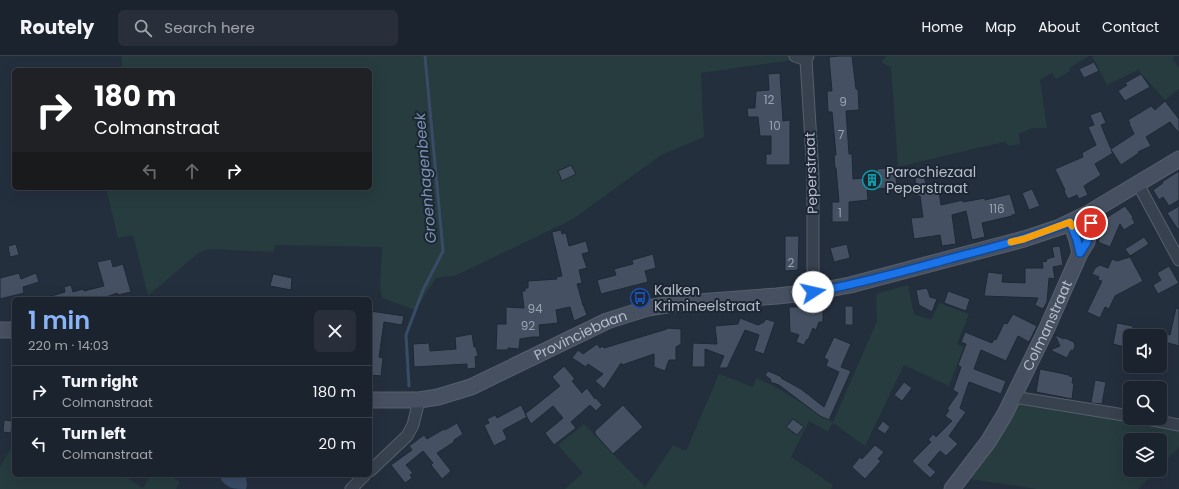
<!DOCTYPE html>
<meta charset="utf-8">
<style>
body{margin:0;font-family:Poppins,sans-serif;background:#282f3a;color:#f1f3f6;height:100vh;display:flex;flex-direction:column;font-size:15px;white-space:nowrap}
*{box-sizing:border-box;margin:0}
p{font-size:13px;color:#a0a4aa}
.icon{flex:none;width:22px;height:22px;fill:none;stroke:currentColor;stroke-width:2;stroke-linecap:round;stroke-linejoin:round}
.map{position:relative;flex:1;overflow:hidden}
.details{position:absolute;left:12px;top:241px;width:360px;height:180px;display:flex;flex-direction:column;background:#1b232e;border-radius:6px;box-shadow:0 4px 16px #0002,0 0 0 1px #39404a}
.details>*{flex:none}
.banner{position:absolute;left:12px;top:12px;width:360px;height:122px;border-radius:6px;box-shadow:0 4px 16px #0002,0 0 0 1px #39404a;background:#202124;color:#fff;overflow:hidden}
.controls{position:absolute;left:1123px;top:273px;display:grid;gap:8px}
.controls a{display:grid;place-items:center;width:44px;height:44px;border-radius:6px;background:#1b232e;box-shadow:0 4px 16px #0002,0 0 0 1px #39404a;font-size:20px}
.pin{position:absolute;display:grid;place-items:center;width:34px;height:34px;color:#fff;margin:-17px;border:2px solid #fff;border-radius:50%;box-shadow:0 1px 4px #0007}
.me{position:absolute;width:44px;margin:-22px;rotate:80deg;stroke-linejoin:round;filter:drop-shadow(0 0 3px #0008)}
.turn{display:flex;align-items:center;gap:14px;height:84px;padding:0 16px;font-size:18px}
.turn .icon{width:52px;height:52px;stroke-width:2.5}
.turn b{display:block;font-size:28px;line-height:34px}
.lanes{display:flex;align-items:center;height:38px;padding:0 16px;background:#0003;justify-content:center;gap:20px;direction:ltr}
.lanes .off{opacity:.35}
.round{display:grid;place-items:center;flex:none;width:42px;height:42px;border-radius:6px;background:#282f3a}
.summary{display:flex;align-items:center;justify-content:space-between;height:68px;padding:0 16px}
h1{font-size:24px;font-weight:600;line-height:30px;color:#8ab4f8}
ul{padding:0;list-style:none}
li{display:flex;align-items:center;gap:12px;height:52px;padding:0 16px;border-top:1px solid #39404a}
li div{flex:1}
li b{display:block;font-size:15px}
li em{font-style:normal}
header{display:flex;align-items:center;gap:24px;box-sizing:border-box;height:56px;padding:0 20px;background:#1b232e;border-bottom:1px solid #39404a}
header strong{font-size:19px}
nav{display:flex;gap:22px;margin-inline-start:auto;font-size:14px}
.search{width:280px;height:36px;background:#282f3a;display:flex;align-items:center;gap:10px;box-sizing:border-box;padding:0 14px;border-radius:6px;color:#a0a4aa;font-size:15px}
.map>svg:first-child{display:block}
.green{fill:#263c3f}
.water{fill:#394c67}
.lines{fill:none;stroke-linecap:round;stroke-linejoin:round}
.stream{stroke:#394c67;stroke-width:3}
.building{fill:#455162;stroke:#1f2835}
.minor-casing{stroke:#565f6c;stroke-width:13}
.secondary-casing{stroke:#565f6c;stroke-width:17}
.minor{stroke:#38414e;stroke-width:11}
.secondary{stroke:#465061;stroke-width:15}
.route-casing{stroke:#114b97;stroke-width:10}
.route{stroke:#1a73e8;stroke-width:7}
.slow{stroke:#f59e0b;stroke-width:7}
.labels{text-anchor:middle;dominant-baseline:central;stroke-width:4;stroke-linejoin:round;paint-order:stroke}
.number-label{font-size:12px;fill:#98a1af}
.poi-label{font-size:14px;fill:#b4bcc9;stroke:#1d2633;text-anchor:start}
.street-label{font-size:14px;fill:#b4bcc9;stroke:#1d2633}
.water-label{font-size:15px;font-style:italic;fill:#7c92b1;stroke:#1d2633}
</style>
<header>
<strong>Routely</strong>
<div class="search"><svg class="icon" aria-label="search" viewBox="0 0 24 24"><circle cx="10" cy="10" r="6"/><path d="M15 15l6 6"/></svg>Search here</div>
<nav><a>Home</a><a>Map</a><a>About</a><a>Contact</a></nav>
</header>
<div class="map">
<svg width="1179" height="433" viewBox="0 0 1179 433">
<rect width="100%" height="100%" fill="#242f3e"/>
<!-- green -->
<path class="green" d="M122,0H788L792,4L701,17L704,81L661,99L573,163L457,219L436,222L415,254L382,242L380,228L382,191L276,189L273,196L209,193L198,197L148,240L133,179L118,182L106,132H370V14H122Z
M887,0H1089L1069,12L1070,15L1056,23L1052,17L1040,24L1047,72H1032L1019,78L1020,88L1009,90L1005,86L977,92L898,111L891,11L881,6Z
M1092,0H1174L1173,4L1179,12V33L1165,44L1138,14L1107,29Z
M908,229L914,258L931,264L939,247L969,258L957,288L964,291L949,330L904,309L865,390L833,367L828,376L809,365L791,401L833,429L831,433H565L583,417L558,389L584,368L645,431L673,389L686,395L719,318L753,331L756,322L774,330L833,366L877,265L876,238Z
M1022,342L1179,374V391L1160,410V384H1130V414H1157L1138,433H1037L970,423L996,388Z
M14,387V419H123L143,432L151,419H169L180,426L176,433H0V411Z"/>
<!-- water -->
<path class="water" d="M222,419H246L247,429L246,433C233,433 229,433 221,424Z"/>
<g class="lines">
<!-- stream -->
<path class="stream" d="M409,330L406,279L423,234L443,195L425,0"/>
</g>
<!-- building -->
<path class="building" d="M839,0H852L856,33H858L859,54L846,55L849,98H852L853,123L877,121V113L895,111L897,131L867,134L868,144L849,146V166H832V146H839L836,112H835L834,99H836L832,56H828L827,35H832L829,1Z
M1094,6L1099,15L1084,22L1079,13Z
M780,17L783,65L790,64V109H766V98H771V80H760L758,61H748L747,52H755L756,35L769,34L768,18Z
M1141,18L1150,31L1125,45L1118,35L1127,29L1125,27Z
M1165,45L1179,63V77L1170,66L1146,81L1151,90L1138,96L1139,97L1121,109L1111,94L1113,97L1095,108L1101,119L1084,130L1088,139L1079,143L1077,139L1068,143L1064,135L1065,134L1055,113L1083,101L1082,97L1096,89L1088,71L1094,69L1090,59L1101,55L1106,67L1101,69L1111,93L1134,78L1129,67H1130L1128,64L1151,50L1155,54Z
M571,109L576,118L562,125L558,115Z
M1179,115V144L1169,150L1163,141L1159,144L1153,134L1163,127L1162,126Z
M924,120L926,128L938,127L941,149L963,144V146L985,142V144L1010,138L1016,158L1012,159V160L982,167L985,181L972,184L966,155L952,159L956,188L942,190L940,179L914,183L911,162L923,161L920,140H917L915,122Z
M1032,133L1040,150L1029,154L1022,137Z
M1125,150L1133,161L1132,162L1135,167L1124,174L1120,168L1110,191L1098,186L1103,173H1101L1106,162Z
M1179,150V175L1167,157Z
M561,174L562,178L566,177L569,190L586,185L589,196L582,198L587,212L579,214L582,227L577,228L583,249V248L587,259L574,265L570,251L556,254L558,267L539,269L540,281H532L520,283L519,293L508,292V294H496L497,268H506V251L524,252L522,235H525V232H528V225L557,223L556,221L562,220L552,177V176Z
M785,180H799L798,214L785,215Z
M1144,181L1149,188L1130,200L1125,193Z
M16,188L19,199L10,201L8,190Z
M847,188L850,202L834,206L830,192Z
M1060,190L1063,209L1053,211L1055,223L1049,222L1047,246L1043,253L1035,249L1038,242L984,240L988,216L1003,218L1002,226L1025,227V212H1043L1042,206L1047,205L1046,203L1054,201L1052,191Z
M653,198L656,212L645,215L648,226L601,238L597,224L616,219L614,213L633,208L632,204Z
M1130,201L1143,225L1115,240L1109,253L1105,251L1100,262L1087,256L1102,225L1098,224L1099,221L1092,218L1095,212L1100,209L1108,212L1112,203L1117,205Z
M111,203L113,211L123,208L131,236L118,239L117,237L101,243H48V241L65,236L64,231L71,229L73,236L83,233L84,235L104,230L97,206Z
M1169,210L1179,227L1158,238L1153,229L1161,224L1157,217Z
M19,217L21,223L36,217L39,226L23,231L24,237L0,243V222Z
M273,218L292,222L291,234L270,230Z
M927,232L930,241L937,243L932,256L919,249L916,234Z
M948,235L970,243L966,255L944,247Z
M845,250H853V269H845Z
M789,251H799L810,255L812,251H823V266H819L816,274L813,272L808,284L807,283L804,289L796,286L799,279L790,276Z
M1176,252L1179,253V290L1161,285L1162,277L1170,279Z
M370,255L404,260L402,269L384,266L379,301L383,302L381,320L370,319Z
M1013,258L1037,270L1029,286L1018,280L1006,305L981,294L974,313L1006,325L1001,338L969,326L960,352L966,356L949,380L958,388L946,400L940,395L928,409L936,416L930,422L912,405L931,386L928,384L933,378L936,381L952,365L945,360L949,354L947,353L958,337L953,334L961,311L958,309L966,288L961,286L965,276L992,287L994,283L996,284L1004,267L1007,268Z
M740,262L758,269L764,266L766,263L775,266L764,298L754,295L759,279L745,274L727,312H719L724,300L705,293V311H692L693,287L717,288L715,270L738,268Z
M1117,267L1133,270L1128,292L1113,288Z
M667,272L681,273V288L676,291V304H669L665,315L654,311V298L622,309L621,307L604,333L595,325L603,318L588,308L586,311L572,302L578,294L583,298L597,288L600,292L602,290L604,292L667,273Z
M472,278L474,291H476L478,300L475,301L476,312L467,313V308L414,311L413,288L429,287L430,295L456,293L455,281Z
M1055,279L1064,283L1065,282L1074,286L1075,290L1073,295L1071,294L1067,302L1050,294L1060,290Z
M834,281L851,288L841,311L851,315L829,364L820,360L779,329L770,326L771,324L765,319L768,315L782,321L781,322L801,333L824,351L839,316L826,310L828,304L824,302Z
M564,310L575,323L572,325L582,337L587,332L595,343L596,342L602,349L596,355L590,349L571,366L576,372L554,389L545,377L563,362L553,350L531,368L525,358L560,330L552,321Z
M1040,313L1069,319V320L1073,321L1072,327H1074L1072,343L1036,336Z
M1095,324L1106,326L1102,348L1091,347Z
M904,326L912,332L902,345L894,339Z
M521,349L527,361L503,374L507,383L494,390L484,369L489,367L487,363L495,359L497,362Z
M623,349L643,371L613,398L595,378V375Z
M793,363L804,371L797,379L786,371Z
M4,364L12,365L11,377L3,376Z
M883,365L890,371L885,378L877,373Z
M457,367L463,378L454,384V386L437,397L451,415L442,423L431,409L433,407L423,395L406,409L413,417L410,419L412,422L405,427L391,409L412,394L409,390L424,379L427,383L444,373L445,374Z
M875,389L884,396L878,403L881,405L865,423L852,411L860,401L862,403Z"/>
<g class="lines">
<!-- minor casing -->
<g class="minor-casing">
<path id="minor" d="M795,0L806,4
M808,0L806,4L813,119V236
M1138,128L1179,204
M1014,341L1130,360
M1142,362L1179,369
M370,415L407,380L413,369L419,344
M351,433L365,419"/>
</g>
<!-- secondary casing -->
<g class="secondary-casing">
<g id="secondary">
<path d="M1071,167L1077,184L1080,197"/>
<path d="M0,274H14"/>
<path id="s1" d="M370,344H419L438,341L471,331L607,265L648,252L672,248L777,240L813,236L850,229L1024,183L1060,171L1087,158L1179,103"/>
<path id="s2" d="M952,433L988,386L1005,358L1047,272L1080,197L1087,186L1091,167L1087,158"/>
</g>
</g>
<!-- minor -->
<use href="#minor" class="minor"/>
<!-- secondary -->
<use href="#secondary" class="secondary"/>
</g>
<g class="lines">
<!-- route casing -->
<g class="route-casing">
<path id="route" d="M813,236C859,228 904,215 949,203C990,192 1031,182 1070,166L1077,184L1080,197L1087,186L1091,167"/>
</g>
<!-- route -->
<use href="#route" class="route"/>
<!-- slow -->
<path class="slow" d="M1011,186L1024,183L1070,166L1072,170"/>
</g>
<!-- icons -->
<defs>
<g id="building-ring" transform="scale(1)"><circle r="9.5" fill="#1d2633" stroke="#0f9aa8" stroke-width="1.5"/><path d="M-4-6H4V6H1V3H-1V6H-4ZM-2.5-4.3h1.7v1.8h-1.7ZM.8-4.3h1.7v1.8H.8ZM-2.5-1h1.7V.8h-1.7ZM.8-1h1.7V.8H.8Z" fill="#0f9aa8"/></g>
<g id="bus-ring" transform="scale(1)"><circle r="9.5" fill="#1d2633" stroke="#1a4fb4" stroke-width="1.5"/><path d="M-5-6H5V4H4V6H2V4H-2V6H-4V4H-5ZM-3.5-4V0h7V-4ZM-3.5 1.2v1.5H-2V1.2ZM2 1.2v1.5H3.5V1.2Z" fill="#1a4fb4"/></g>
</defs>
<g fill-rule="evenodd">
<use href="#building-ring" x="872" y="124"/>
<use href="#bus-ring" x="640" y="242"/>
</g>
<g class="labels">
<!-- number labels -->
<g class="number-label">
<text x="769" y="43">12</text>
<text x="843" y="45">9</text>
<text x="775" y="69">10</text>
<text x="841" y="78">7</text>
<text x="997" y="152">116</text>
<text x="840" y="156">1</text>
<text x="791" y="206">2</text>
<text x="535" y="252">94</text>
<text x="528" y="269">92</text>
</g>
<!-- poi labels -->
<g class="poi-label">
<text x="886" y="116">Parochiezaal<tspan x="886" dy="16">Peperstraat</tspan></text>
<text x="654" y="234">Kalken<tspan x="654" dy="16">Krimineelstraat</tspan></text>
</g>
<!-- street labels -->
<g class="street-label">
<text transform="translate(811 117) rotate(-92)">Peperstraat</text>
<text stroke="none"><textPath href="#s2" startOffset="190">Colmanstraat</textPath></text>
<text stroke="none"><textPath href="#s1" startOffset="224">Provinciebaan</textPath></text>
</g>
<!-- water labels -->
<g class="water-label">
<text transform="translate(425 122) rotate(-95)">Groenhagenbeek</text>
</g>
</g>
</svg>
<div class="controls">
<a><svg class="icon" aria-label="sound" viewBox="0 0 24 24"><path d="M4 9h4l5-4v14l-5-4H4zM17 9q2 3 0 6"/></svg></a>
<a><svg class="icon" aria-label="search" viewBox="0 0 24 24"><circle cx="10" cy="10" r="6"/><path d="M15 15l6 6"/></svg></a>
<a><svg class="icon" aria-label="layers" viewBox="0 0 24 24"><path d="M12 4l9 5-9 5-9-5zM3 14l9 5 9-5"/></svg></a>
</div>
<div class="pin" style="left:1091px;top:167px;background:#d93025"><svg class="icon" aria-label="arrive" viewBox="0 0 24 24"><path d="M6 21V4h12l-3 4 3 4H6"/></svg></div>
<svg class="me" style="left:813px;top:236px" viewBox="-20 -20 40 40"><circle r="19" fill="#fff"/><path d="M0-13L10 11 0 6-10 11z" fill="#1a73e8"/></svg>
<div class="banner">
<div class="turn"><svg class="icon" aria-label="right" viewBox="0 0 24 24"><path d="M7 20v-9h11M14 6l5 5-5 5"/></svg><div><b>180 m</b>Colmanstraat</div></div>
<div class="lanes"><svg class="icon off" aria-label="left" viewBox="0 0 24 24"><path d="M17 20v-9H6M10 6l-5 5 5 5"/></svg><svg class="icon off" aria-label="ahead" viewBox="0 0 24 24"><path d="M12 20V5M6 11l6-6 6 6"/></svg><svg class="icon" aria-label="right" viewBox="0 0 24 24"><path d="M7 20v-9h11M14 6l5 5-5 5"/></svg></div>
</div>
<section class="details">
<div class="summary"><div><h1>1 min</h1><p>220 m · 14:03</p></div><a class="round"><svg class="icon" aria-label="close" viewBox="0 0 24 24"><path d="M6 6l12 12M18 6L6 18"/></svg></a></div>
<ul>
<li><svg class="icon" aria-label="right" viewBox="0 0 24 24"><path d="M7 20v-9h11M14 6l5 5-5 5"/></svg><div><b>Turn right</b><p>Colmanstraat</p></div><em>180 m</em></li>
<li><svg class="icon" aria-label="left" viewBox="0 0 24 24"><path d="M17 20v-9H6M10 6l-5 5 5 5"/></svg><div><b>Turn left</b><p>Colmanstraat</p></div><em>20 m</em></li>
</ul>
</section>
</div>
